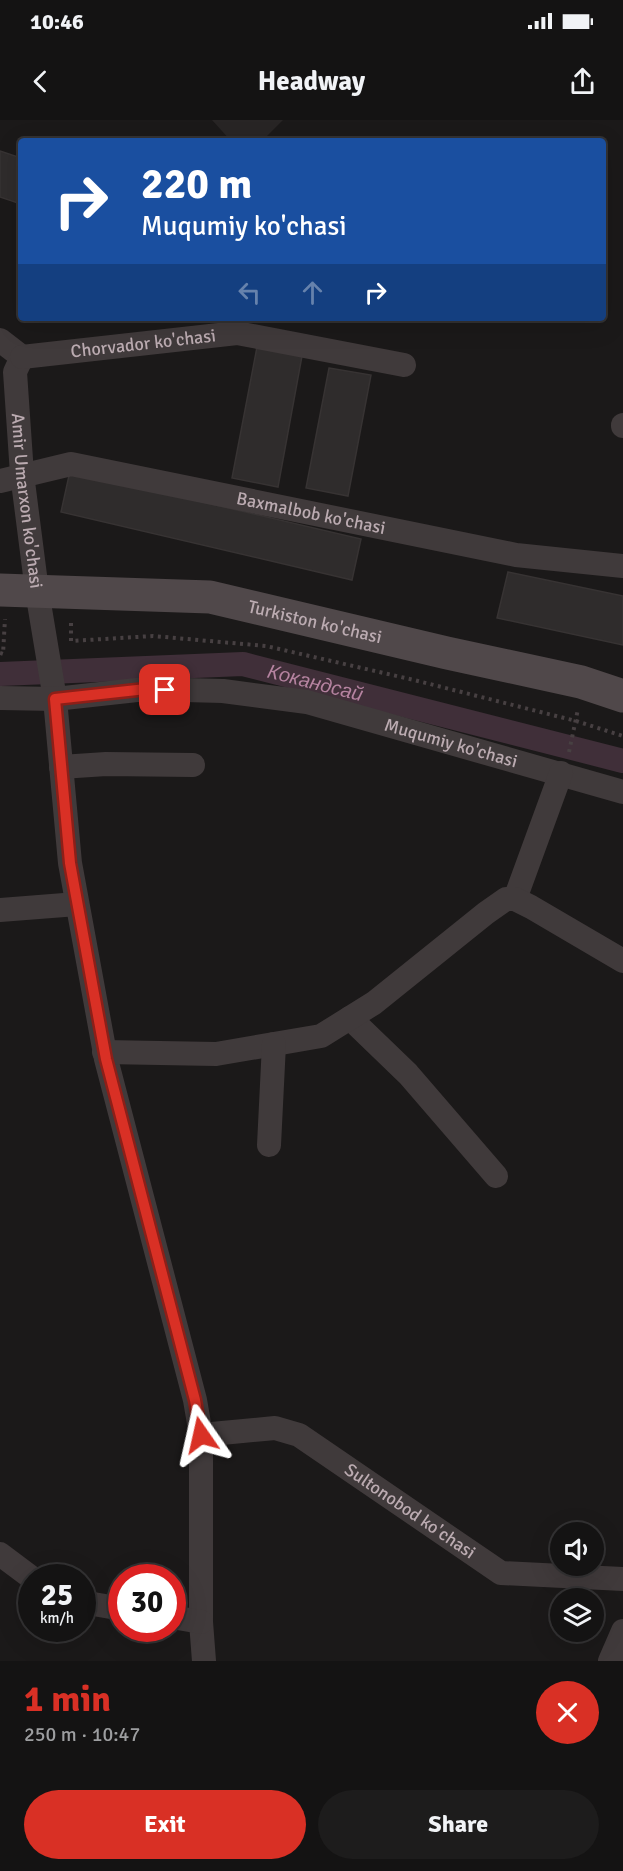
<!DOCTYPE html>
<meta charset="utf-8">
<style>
body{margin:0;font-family:Signika,sans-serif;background:#1d1c1c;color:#f1f3f6;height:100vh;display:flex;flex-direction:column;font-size:22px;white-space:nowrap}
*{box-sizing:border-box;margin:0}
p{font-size:20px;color:#9d9ea0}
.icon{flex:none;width:33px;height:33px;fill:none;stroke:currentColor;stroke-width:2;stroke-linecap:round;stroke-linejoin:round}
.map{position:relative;height:1541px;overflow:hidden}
.details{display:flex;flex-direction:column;background:#141313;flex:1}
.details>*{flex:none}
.banner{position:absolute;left:18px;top:18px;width:588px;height:183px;border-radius:6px;box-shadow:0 6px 24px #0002,0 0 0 2px #333233;background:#1a4fa0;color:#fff;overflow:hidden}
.controls{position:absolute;left:550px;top:1402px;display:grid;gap:12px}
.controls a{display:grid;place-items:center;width:54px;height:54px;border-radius:50%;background:#141313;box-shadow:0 6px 24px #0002,0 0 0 2px #333233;font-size:30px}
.speed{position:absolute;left:18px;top:1444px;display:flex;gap:12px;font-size:30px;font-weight:700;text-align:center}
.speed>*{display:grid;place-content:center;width:78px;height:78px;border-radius:50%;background:#141313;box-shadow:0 6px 24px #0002,0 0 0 2px #333233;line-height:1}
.speed small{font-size:15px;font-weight:400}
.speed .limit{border:9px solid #d22;background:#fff;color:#111}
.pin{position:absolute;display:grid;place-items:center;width:51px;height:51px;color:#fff;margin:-26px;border-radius:12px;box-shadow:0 3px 9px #0006}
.me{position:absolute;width:66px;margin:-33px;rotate:349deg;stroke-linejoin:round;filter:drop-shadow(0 0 4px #0008)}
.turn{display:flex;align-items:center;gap:21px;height:126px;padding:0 24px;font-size:27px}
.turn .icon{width:78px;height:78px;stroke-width:2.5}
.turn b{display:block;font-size:42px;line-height:51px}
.lanes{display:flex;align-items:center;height:57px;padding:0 24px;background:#0003;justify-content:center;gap:30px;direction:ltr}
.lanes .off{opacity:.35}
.round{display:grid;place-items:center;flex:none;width:63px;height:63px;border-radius:32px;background:#1d1c1c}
.head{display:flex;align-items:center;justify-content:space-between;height:102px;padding:0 24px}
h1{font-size:36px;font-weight:700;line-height:45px;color:#d93025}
.action{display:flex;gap:12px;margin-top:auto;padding:12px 24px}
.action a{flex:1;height:69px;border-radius:36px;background:#d93025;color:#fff;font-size:24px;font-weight:700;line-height:69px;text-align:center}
.action a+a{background:#1d1c1c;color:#f1f3f6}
.status{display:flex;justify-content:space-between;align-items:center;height:42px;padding:0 30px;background:#141313;direction:ltr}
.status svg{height:16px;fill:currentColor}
header{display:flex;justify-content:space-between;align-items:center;height:78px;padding:0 24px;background:#141313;font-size:27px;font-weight:700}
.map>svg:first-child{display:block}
.built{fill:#282525}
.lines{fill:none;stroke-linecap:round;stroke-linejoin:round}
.canal{stroke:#402f39;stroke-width:24}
.building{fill:#2f2c2c;stroke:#373333;stroke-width:1.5}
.path{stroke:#474042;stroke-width:4;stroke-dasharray:3 4.5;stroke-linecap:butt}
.minor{stroke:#403a3b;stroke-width:24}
.secondary{stroke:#50484a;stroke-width:33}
.route-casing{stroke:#8d1f18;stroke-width:15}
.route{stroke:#d93025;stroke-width:10}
.labels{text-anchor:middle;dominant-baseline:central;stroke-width:6;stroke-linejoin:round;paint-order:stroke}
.street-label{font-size:18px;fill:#bbabb1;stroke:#161414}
.water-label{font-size:20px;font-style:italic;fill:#b583a0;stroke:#161414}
</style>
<div class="status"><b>10:46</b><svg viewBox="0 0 49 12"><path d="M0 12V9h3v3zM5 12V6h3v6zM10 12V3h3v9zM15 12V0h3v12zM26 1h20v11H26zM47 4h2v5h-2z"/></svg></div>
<header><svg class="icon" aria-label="back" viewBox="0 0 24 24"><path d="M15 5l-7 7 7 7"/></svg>Headway<svg class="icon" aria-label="share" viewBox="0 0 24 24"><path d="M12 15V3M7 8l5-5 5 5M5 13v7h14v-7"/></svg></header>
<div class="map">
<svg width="623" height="1541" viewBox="0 0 623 1541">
<rect width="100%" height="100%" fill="#1b1919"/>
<!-- built -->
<path class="built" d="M212,0H283L264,19L266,21H231Z"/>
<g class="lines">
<!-- canal -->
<path class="canal" id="s1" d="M0,554L243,544L623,641"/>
</g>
<!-- building -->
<path class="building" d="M0,31L21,38V84L0,77Z
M257,227L302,236L278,367L232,358Z
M329,248L371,255L348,376L306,368Z
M70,351L361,419L352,460L61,392Z
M508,452L623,476V525L497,498Z"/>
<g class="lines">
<!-- path -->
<path class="path" d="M71,503V521L153,516L266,526L414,560L576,601L623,616
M0,533L3,534L5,499
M569,632L578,589"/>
<!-- minor -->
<g class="minor">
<path d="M0,220L22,237"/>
<path id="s2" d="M22,237L15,252L22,354L37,471L55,579L70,743L106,939L195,1280L201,1315V1502L204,1541"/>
<path id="s3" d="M22,237L237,213L404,245"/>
<path d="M623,305V306"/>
<path id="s4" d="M0,361L71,344L516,435L623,446"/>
<path id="s5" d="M0,578L55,579L146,569L223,571L307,582L623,672"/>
<path d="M61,647L106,644L193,645"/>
<path d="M515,779L561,653"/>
<path d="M0,790L77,784"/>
<path d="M350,898L408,954L496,1056"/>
<path d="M104,932L216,934L321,916L374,883L486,793L506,779H515L531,787L623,841"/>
<path d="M269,1025L274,924"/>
<path id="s6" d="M201,1315L275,1308L299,1315L501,1453L623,1459"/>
<path d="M0,1434L32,1458"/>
<path d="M82,1482L122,1489"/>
<path d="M172,1497L201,1502"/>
<path d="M610,1541L623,1511"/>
</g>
<!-- secondary -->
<path class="secondary" id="s7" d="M0,470L210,477L447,533L581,562L623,576"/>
</g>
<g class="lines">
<!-- route casing -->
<g class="route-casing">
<path id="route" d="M165,570L146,569L55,579L70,743L106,939L195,1280L201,1315"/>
</g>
<!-- route -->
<use href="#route" class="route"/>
</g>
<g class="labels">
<!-- street labels -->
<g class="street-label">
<text stroke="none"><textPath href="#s3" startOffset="122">Chorvador ko'chasi</textPath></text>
<text stroke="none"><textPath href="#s2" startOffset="146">Amir Umarxon ko'chasi</textPath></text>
<text stroke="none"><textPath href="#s4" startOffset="318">Baxmalbob ko'chasi</textPath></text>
<text stroke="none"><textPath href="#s7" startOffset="318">Turkiston ko'chasi</textPath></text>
<text stroke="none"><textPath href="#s5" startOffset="458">Muqumiy ko'chasi</textPath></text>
<text stroke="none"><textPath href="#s6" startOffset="234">Sultonobod ko'chasi</textPath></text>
</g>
<!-- water labels -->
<g class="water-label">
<text stroke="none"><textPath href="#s1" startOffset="318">Кокандсай</textPath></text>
</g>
</g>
</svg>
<div class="controls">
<a><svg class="icon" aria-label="sound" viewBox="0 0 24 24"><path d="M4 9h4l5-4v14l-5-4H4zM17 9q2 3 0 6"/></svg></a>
<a><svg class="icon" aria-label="layers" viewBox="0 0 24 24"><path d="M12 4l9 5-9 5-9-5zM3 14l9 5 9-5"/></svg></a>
</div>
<div class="speed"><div>25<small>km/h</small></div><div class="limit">30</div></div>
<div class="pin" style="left:165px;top:570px;background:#d93025"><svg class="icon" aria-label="arrive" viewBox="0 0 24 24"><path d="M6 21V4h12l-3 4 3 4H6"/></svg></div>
<svg class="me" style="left:201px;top:1315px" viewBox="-20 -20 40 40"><path d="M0-17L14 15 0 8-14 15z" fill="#d93025" stroke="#fff" stroke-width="4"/></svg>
<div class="banner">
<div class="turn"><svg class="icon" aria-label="right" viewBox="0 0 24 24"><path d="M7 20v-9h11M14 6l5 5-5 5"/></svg><div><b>220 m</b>Muqumiy ko'chasi</div></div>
<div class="lanes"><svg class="icon off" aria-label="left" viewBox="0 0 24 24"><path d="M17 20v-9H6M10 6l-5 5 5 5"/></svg><svg class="icon off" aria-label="ahead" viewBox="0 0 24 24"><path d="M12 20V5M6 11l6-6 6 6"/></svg><svg class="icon" aria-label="right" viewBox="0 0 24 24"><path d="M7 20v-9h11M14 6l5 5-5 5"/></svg></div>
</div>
</div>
<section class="details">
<div class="head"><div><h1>1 min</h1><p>250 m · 10:47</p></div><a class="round" style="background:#d93025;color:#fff"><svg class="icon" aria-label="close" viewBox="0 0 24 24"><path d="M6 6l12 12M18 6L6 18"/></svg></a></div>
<div class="action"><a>Exit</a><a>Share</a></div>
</section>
